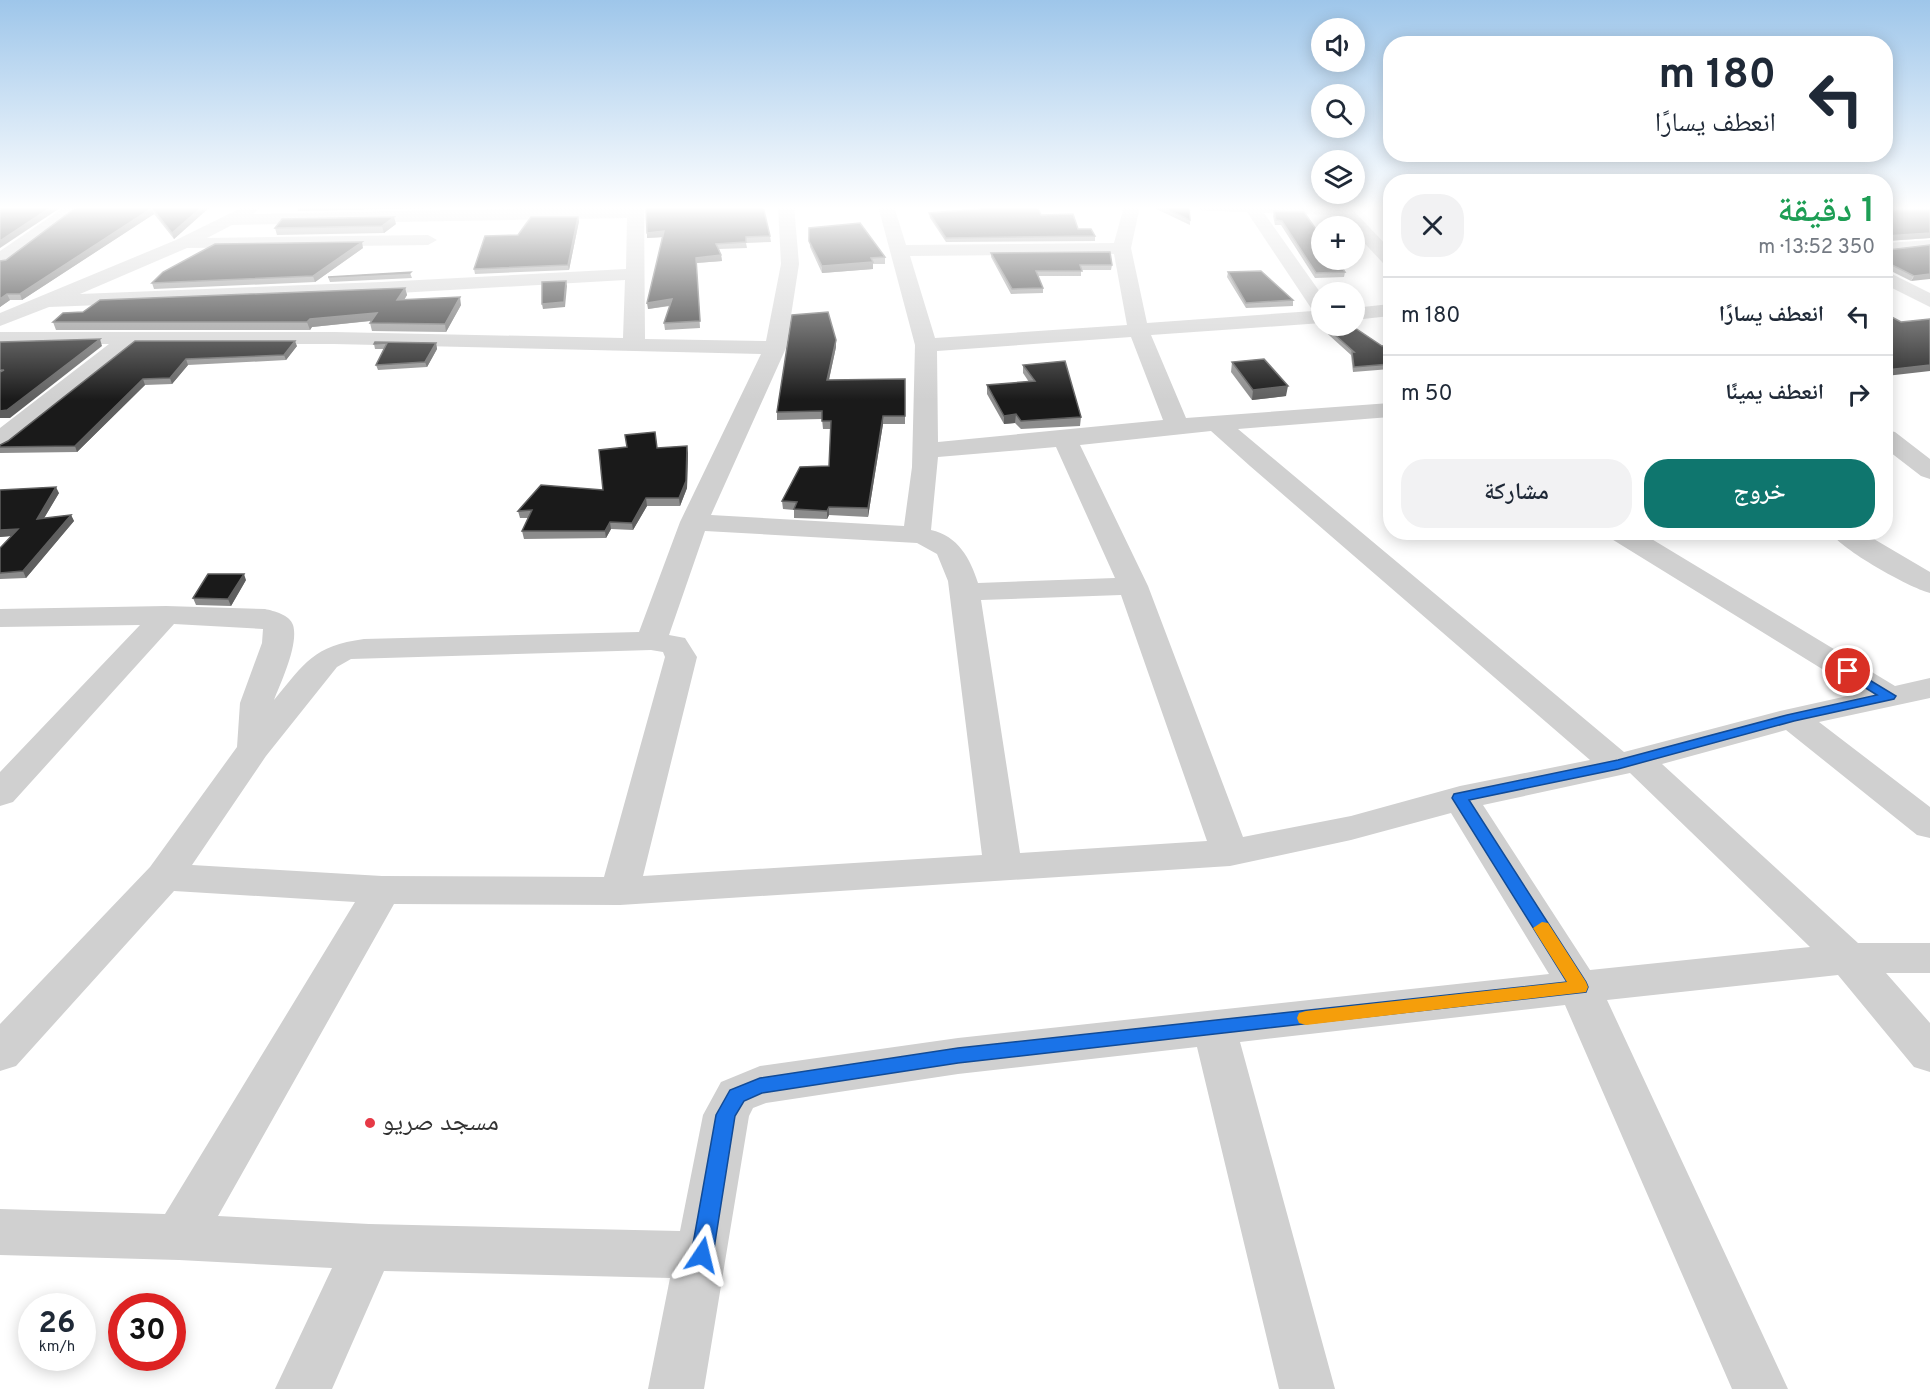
<!DOCTYPE html>
<html lang="ar">
<meta charset="utf-8">
<style>
body{margin:0;font-family:Overpass,"Noto Naskh Arabic",sans-serif;background:#f2f2f3;color:#1f2937;direction:rtl;height:100vh;display:flex;flex-direction:column;font-size:22px;white-space:nowrap}
*{box-sizing:border-box;margin:0}
p{font-size:20px;color:#747a83}
.icon{flex:none;width:33px;height:33px;fill:none;stroke:currentColor;stroke-width:2;stroke-linecap:round;stroke-linejoin:round}
.map{position:relative;flex:1;overflow:hidden;direction:ltr}
.details{position:absolute;left:1383px;top:174px;width:510px;height:366px;display:flex;flex-direction:column;background:#fff;border-radius:24px;box-shadow:0 3px 15px #0003;direction:rtl}
.details>*{flex:none}
.top-card{position:absolute;left:1383px;top:36px;width:510px;height:126px;border-radius:24px;box-shadow:0 3px 15px #0003;direction:rtl;background:#fff;color:#1f2937;overflow:hidden}
.buttons{position:absolute;left:1311px;top:18px;display:grid;gap:12px}
.buttons a{display:grid;place-items:center;width:54px;height:54px;border-radius:50%;background:#fff;box-shadow:0 3px 15px #0003;font-size:30px}
.speed{position:absolute;left:18px;top:1293px;display:flex;gap:12px;font-size:30px;font-weight:700;text-align:center}
.speed>*{display:grid;place-content:center;width:78px;height:78px;border-radius:50%;background:#fff;box-shadow:0 3px 15px #0003;line-height:1}
.speed small{font-size:15px;font-weight:400}
.speed .limit{border:9px solid #d22;background:#fff;color:#111}
.pin{position:absolute;display:grid;place-items:center;width:51px;height:51px;color:#fff;margin:-26px;border:3px solid #fff;border-radius:50%;box-shadow:0 2px 6px #0007}
.me{position:absolute;width:66px;margin:-33px;rotate:10deg;stroke-linejoin:round;filter:drop-shadow(0 0 4px #0008)}
.turn{display:flex;align-items:center;gap:21px;height:126px;padding:0 18px;font-size:27px}
.turn .icon{width:78px;height:78px;stroke-width:2.5}
.turn b{display:block;font-size:42px;line-height:51px}
.round{display:grid;place-items:center;flex:none;width:63px;height:63px;border-radius:24px;background:#f2f2f3}
.summary{display:flex;align-items:center;justify-content:space-between;height:102px;padding:0 18px}
h1{font-size:36px;font-weight:600;line-height:45px;color:#1e9e55}
.action{display:flex;gap:12px;margin-top:auto;padding:12px 18px}
.action a{flex:1;height:69px;border-radius:24px;background:#0f766e;color:#fff;font-size:24px;font-weight:600;line-height:69px;text-align:center}
.action a+a{background:#f2f2f3;color:#1f2937}
ul{padding:0;list-style:none}
li{display:flex;align-items:center;gap:18px;height:78px;padding:0 18px;border-top:2px solid #e0e1e3}
li div{flex:1}
li b{display:block;font-size:22px}
li em{font-style:normal}
.map>svg:first-child{display:block}
.lines{fill:none;stroke-linecap:round;stroke-linejoin:round}
.street{fill:#d0d0d0;fill-rule:evenodd}
.wall{fill:#8c8c8c}
.shaded-wall{fill:#5f5f5f}
.building{fill:#1a1a1a;stroke:#5f5f5f;stroke-width:1.5}
.route{fill:#1a73e8;stroke:#114b97;stroke-width:1.5}
.slow{fill:#f59e0b}
.poi-dot{fill:#e63946;stroke:#fff;stroke-width:2}
.labels{text-anchor:middle;dominant-baseline:central;stroke-width:6;stroke-linejoin:round;paint-order:stroke}
.near-poi-label{font-size:26px;fill:#333;stroke:#fff;text-anchor:start}
</style>
<div class="map">
<svg width="1930" height="1389" viewBox="0 0 1930 1389">
<rect width="100%" height="100%" fill="#fff"/>
<g class="lines">
<!-- street -->
<path class="street" d="M66,206H85L7,264L0,266V251Z
M245,206H257L259,209L253,214L644,206L645,339L766,341L781,264L778,206H794L799,264L786,348L711,515L904,526L912,467L915,345L878,206H894L906,245L1114,243L1124,206H1140L1131,248L1147,323L1313,311L1247,212L1207,211L1201,210L1199,206H1349L1390,249V264L1383,263L1354,232V226H1350L1339,215L1264,213L1322,295V323L1151,335L1186,418L1390,403V417L1238,429L1624,752L1780,711L1861,693L1610,538L1607,532H1640L1895,686L1930,678V698L1819,722L1930,807V838L1917,835L1786,730L1662,764L1858,943H1930V973H1886L1930,1023V1072L1914,1067L1838,975L1607,1000L1788,1389H1732L1565,1005L1240,1042L1335,1389H1279L1197,1047L958,1074L766,1103L753,1108L749,1116L704,1389H648L670,1278L384,1271L332,1389H275L332,1268L179,1260L0,1255V1209L165,1214L355,902L174,891L16,1066L0,1071V1024L150,867L237,747L240,703L262,643L263,629L174,624L13,802L0,806V772L140,625L0,627V609L166,606L265,609C274,611 290,615 293,625C299,644 281,682 274,700C305,663 313,646 364,639L639,632L680,522L761,354L334,344H136L9,445L0,447V428L109,344H0V332H334L623,338L625,280L381,294L49,307L0,326V313L176,240ZM627,218L626,269L381,282L80,294L187,248L428,245L437,240L428,235L207,238L232,225ZM1114,254L1127,325L935,338L910,256ZM1131,337L1163,420L938,442L937,351ZM1211,431L1250,466L1590,760L1460,786L1351,816L1243,837L1148,586L1080,445ZM1056,447L1115,578L978,583C970,558 958,536 931,530L938,457ZM705,531L917,543L937,554L948,581L982,855L643,876L697,657L685,638L669,635ZM1121,595L1207,841L1020,853L981,600ZM651,650L663,652L665,657L604,877L382,876L192,865L266,756L337,667L351,659ZM1630,773L1810,947L1590,970L1483,805ZM1451,813L1549,974L958,1038L760,1066L721,1082L703,1115L680,1231L369,1224L218,1216L394,904L620,905L1230,866L1351,840Z
M1886,206H1930V213L1886,214Z
M1930,240V250L1886,253V243Z
M1886,271L1930,293V307L1886,285Z
M1390,304V316L1354,320V308Z
M1886,430L1895,432L1930,459V479L1921,476L1886,449Z
M1830,532H1862L1930,572V593C1908,587 1842,550 1830,532Z"/>
</g>
<!-- wall -->
<path class="wall" d="M78,206H211L174,239L154,214L22,300H10L0,307V261L6,260Z
M297,206H481L480,207L298,211Z
M1150,206H1189L1190,225Z
M1886,206V210H1930V239V238L1886,241V248L1888,250L1930,245L1911,281L1887,269L1886,279Z
M1274,211L1345,272L1344,277L1315,278L1281,225H1275L1273,216Z
M929,213L1041,215L1095,236V241L946,242L930,218Z
M578,217L579,221L569,270L475,274L474,269L518,235Z
M396,224L384,233L277,235L275,228Z
M809,228L885,257V264H873V269L822,273L810,247Z
M647,233L770,236L771,242L746,243L747,248L719,249L721,255L722,261L696,263L700,328L665,330L664,323L670,306L648,309L662,237L647,238Z
M363,248L315,282L154,289L152,283Z
M991,253L1112,265L1111,270H1081V276H1038L1043,288V293L1011,294L991,257Z
M1228,272L1293,300V306L1246,308L1227,277Z
M410,273L412,278L330,282L328,277Z
M405,288L407,295L404,300L461,305L446,332L372,331L370,323L371,321L312,327L310,330H56L53,322L83,312Z
M1322,321V326H1352L1382,346L1390,344V369L1353,372L1351,355L1320,327Z
M836,340V347L829,380L905,379V424H883L868,517L829,515L827,519L794,518V510L783,509L782,501L829,466L831,429H823L822,419L777,420V412Z
M135,341L297,346L286,360L188,365L172,384L145,385L77,452L0,453V445L8,441Z
M375,342L436,343L437,349L427,367L378,370L376,365L384,349H375L374,344Z
M1232,362L1286,396L1252,400L1231,372Z
M1023,365L1081,417L1080,426L1021,429L1015,423L1004,424L987,394V385L1029,382L1023,373Z
M657,448L688,453L687,488L680,506H647L633,530L611,529L606,538L524,539L522,531L528,518H520L518,511L603,490Z
M0,490L59,493L44,518L71,515L74,521L26,578L0,579V548L12,536L0,537Z
M246,580L231,606L196,605L193,598Z"/>
<!-- shaded-wall -->
<path class="shaded-wall" d="M53,206H63L0,248V241Z
M203,206H211L174,239L172,233Z
M152,208L154,214L22,300L20,294Z
M394,217L396,224L384,233L382,226Z
M578,217L579,221L569,270L568,265Z
M664,231V237L647,238V233Z
M1930,233V238L1886,241V236Z
M362,242L363,248L315,282L313,276Z
M721,255L722,261L696,263L700,328L696,258Z
M873,262V269L822,273V266Z
M1930,274V279L1911,281L1914,276Z
M566,281L567,286L565,307L543,309L542,304Z
M405,288L407,295L399,308L397,300Z
M7,294L10,300L0,307V299Z
M460,297L461,305L446,332L445,324Z
M672,299L673,305L648,309L647,303Z
M377,313L378,320L312,327L310,330L307,322L310,319Z
M100,339L102,346L10,418H0V411Z
M836,340V347L827,388V380Z
M295,341L297,346L286,360L284,355Z
M436,343L437,349L427,367L425,362Z
M186,359L188,365L172,384L170,378Z
M1930,365V371L1886,376V370Z
M143,379L145,385L77,452L75,446Z
M1288,386L1286,396L1252,400L1253,390Z
M1016,414L1015,423L1004,424V416Z
M883,416V424L868,517V508Z
M687,446L688,453L687,488L680,506L679,498Z
M56,487L59,493L40,525L37,519Z
M646,498L647,506L633,530L632,523Z
M829,507V515L827,519V511Z
M71,515L74,521L26,578L23,571Z
M610,522L611,529L606,538L605,531Z
M18,529L21,535L0,537V530Z
M244,574L246,580L231,606L228,599Z"/>
<!-- building -->
<path class="building" d="M0,206H53L0,241Z
M78,206H203L172,233L152,208L20,294H7L0,299V261L6,260Z
M646,206H763L770,236L746,237V242L716,244L721,255L696,258L700,321L664,323L672,299L647,303L664,231L647,233Z
M980,206H1037L1041,215L1073,214L1078,229H1091L1095,236L946,238L929,213L980,209Z
M1160,206H1189L1190,220Z
M1886,206H1887L1886,210H1930V233L1886,236V248L1888,250L1930,245V274L1914,276L1888,263L1886,277Z
M1274,211L1304,212L1322,238V260H1337L1345,272L1316,273L1282,221L1276,220Z
M394,217L382,226L275,228L282,219Z
M531,217H578L568,265L474,269L485,236L518,235Z
M860,223L885,257L871,258L873,262L822,266L809,241V228Z
M362,242L313,276L152,283L163,272L215,244Z
M1110,252L1112,265H1080L1082,271H1036L1043,288L1012,289L991,253Z
M1261,271L1293,300L1246,303L1228,272Z
M411,272L410,273L328,277Z
M566,281L564,302L542,304V282Z
M405,288L397,300L460,297L445,324L370,323L377,313L310,319L307,322H53L63,313L83,312L100,300Z
M828,312L836,340L827,380L905,379V416H883L868,508L829,507L827,511L794,509L797,502L782,501L800,467L829,466L831,421H822V411L777,412L792,315Z
M1886,314L1901,322L1930,319V365L1886,370Z
M1325,326H1352L1382,346L1390,344V364L1354,367L1352,352H1354Z
M100,339L7,410L0,411V372L4,370H0V342Z
M135,341H295L284,355L186,359L170,378L143,379L75,446L0,447V445L8,441Z
M375,342L436,343L425,362L376,365L387,343L374,344Z
M1264,359L1288,386L1253,390L1232,362Z
M1065,361L1081,417L1021,421L1016,414L1004,416L987,385L1035,381L1023,365Z
M655,432L657,448L687,446L686,481L679,498H646L632,523L610,522L605,531H522L532,510L518,511L541,485L603,490L599,450L627,447L625,435Z
M56,487L37,519L71,515L23,571L0,573V548L18,529L0,530V490Z
M208,574H244L228,599L193,598Z"/>
<!-- sky -->
<linearGradient id="sky" x2="0" y2="1"><stop stop-color="#9ec6ea"/><stop offset="0.52" stop-color="#fff"/><stop offset="1" stop-color="#fff" stop-opacity="0"/></linearGradient>
<rect width="1930" height="400" fill="url(#sky)"/>
<!-- route -->
<path class="route" d="M1848,667L1896,696L1894,699L1794,721L1618,769L1469,800L1586,982L1588,987L1586,992L958,1063L762,1093L744,1101L735,1116L713,1255L710,1262L702,1264L694,1262L691,1255L716,1115L730,1090L760,1078L958,1048L1567,982L1452,798L1454,794L1618,760L1787,715L1877,695L1843,674V668Z"/>
<!-- slow -->
<path class="slow" d="M1542,922L1548,923L1586,982L1588,987L1586,992L1306,1025L1299,1023L1297,1018L1299,1013L1306,1011L1567,982L1533,928Z"/>
<!-- markers -->
<circle class="poi-dot" cx="370" cy="1123" r="6"/>
<g class="labels">
<!-- near-poi labels -->
<g class="near-poi-label">
<text x="382" y="1123">مسجد صريو</text>
</g>
</g>
</svg>
<div class="buttons">
<a><svg class="icon" aria-label="sound" viewBox="0 0 24 24"><path d="M4 9h4l5-4v14l-5-4H4zM17 9q2 3 0 6"/></svg></a>
<a><svg class="icon" aria-label="search" viewBox="0 0 24 24"><circle cx="10" cy="10" r="6"/><path d="M15 15l6 6"/></svg></a>
<a><svg class="icon" aria-label="layers" viewBox="0 0 24 24"><path d="M12 4l9 5-9 5-9-5zM3 14l9 5 9-5"/></svg></a>
<a>+</a>
<a>−</a>
</div>
<div class="speed"><div>26<small>km/h</small></div><div class="limit">30</div></div>
<div class="pin" style="left:1848px;top:671px;background:#d93025"><svg class="icon" aria-label="arrive" viewBox="0 0 24 24"><path d="M6 21V4h12l-3 4 3 4H6"/></svg></div>
<svg class="me" style="left:702px;top:1255px" viewBox="-20 -20 40 40"><path d="M0-17L14 15 0 8-14 15z" fill="#1a73e8" stroke="#fff" stroke-width="4"/></svg>
<div class="top-card">
<div class="turn"><svg class="icon" aria-label="left" viewBox="0 0 24 24"><path d="M17 20v-9H6M10 6l-5 5 5 5"/></svg><div><b>180 m</b>انعطف يسارًا</div></div>
</div>
<section class="details">
<div class="summary"><div><h1>1 دقيقة</h1><p>350 m · 13:52</p></div><a class="round"><svg class="icon" aria-label="close" viewBox="0 0 24 24"><path d="M6 6l12 12M18 6L6 18"/></svg></a></div>
<ul>
<li><svg class="icon" aria-label="left" viewBox="0 0 24 24"><path d="M17 20v-9H6M10 6l-5 5 5 5"/></svg><div><b>انعطف يسارًا</b></div><em>180 m</em></li>
<li><svg class="icon" aria-label="right" viewBox="0 0 24 24"><path d="M7 20v-9h11M14 6l5 5-5 5"/></svg><div><b>انعطف يمينًا</b></div><em>50 m</em></li>
</ul>
<div class="action"><a>خروج</a><a>مشاركة</a></div>
</section>
</div>
